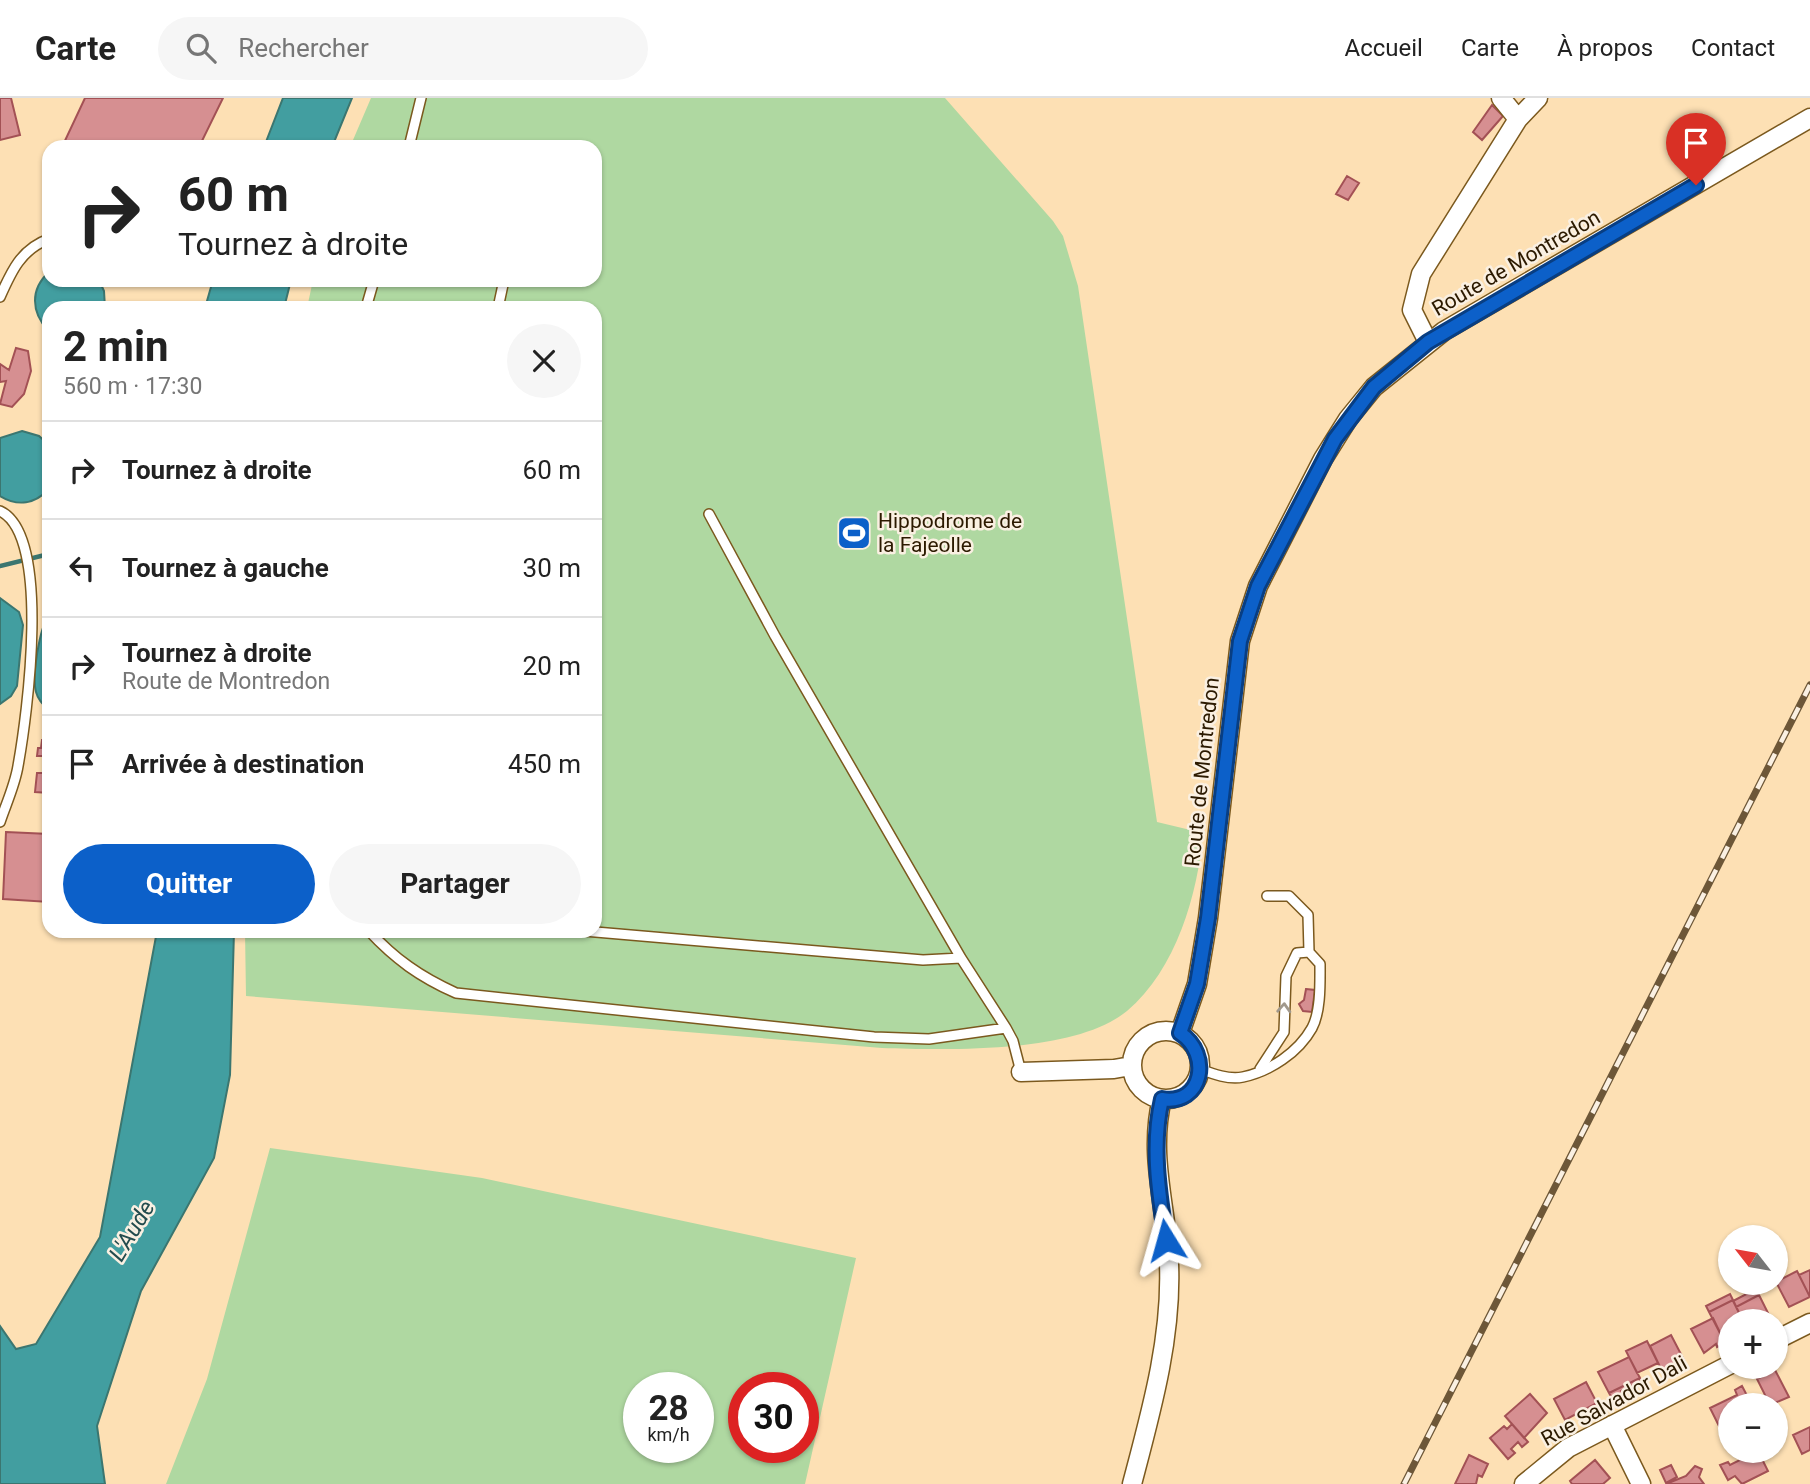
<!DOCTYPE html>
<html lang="fr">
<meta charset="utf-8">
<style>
body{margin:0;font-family:Roboto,sans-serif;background:#f6f6f6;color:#222;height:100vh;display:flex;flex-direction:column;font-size:26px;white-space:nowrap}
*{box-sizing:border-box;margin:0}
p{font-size:23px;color:#767676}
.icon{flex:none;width:38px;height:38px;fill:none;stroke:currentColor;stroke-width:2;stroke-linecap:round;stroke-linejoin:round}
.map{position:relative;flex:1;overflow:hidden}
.sheet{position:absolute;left:42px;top:203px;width:560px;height:637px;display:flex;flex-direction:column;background:#fff;border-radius:21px;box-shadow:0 2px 5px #0004}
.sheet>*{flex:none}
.guide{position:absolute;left:42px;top:42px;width:560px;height:147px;border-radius:21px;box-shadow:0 2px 5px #0004;background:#fff;color:#222;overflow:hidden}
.needle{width:46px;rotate:301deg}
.tools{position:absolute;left:1718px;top:1127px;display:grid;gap:14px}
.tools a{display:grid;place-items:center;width:70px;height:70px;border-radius:50%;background:#fff;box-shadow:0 2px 5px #0004;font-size:35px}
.speed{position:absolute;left:623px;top:1274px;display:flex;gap:14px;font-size:35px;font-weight:700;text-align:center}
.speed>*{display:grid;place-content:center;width:91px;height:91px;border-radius:50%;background:#fff;box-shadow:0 2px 5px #0004;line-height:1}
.speed small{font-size:18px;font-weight:400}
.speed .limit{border:10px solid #d22;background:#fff;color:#111}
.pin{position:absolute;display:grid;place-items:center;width:60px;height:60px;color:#fff;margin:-72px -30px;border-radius:50% 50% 50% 0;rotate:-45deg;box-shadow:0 0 7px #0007}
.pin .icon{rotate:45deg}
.me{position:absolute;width:77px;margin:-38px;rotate:352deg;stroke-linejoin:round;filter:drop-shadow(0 0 5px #0008)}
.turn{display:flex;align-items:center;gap:24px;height:147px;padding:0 21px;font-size:32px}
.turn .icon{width:91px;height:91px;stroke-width:2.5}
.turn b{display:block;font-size:49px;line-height:60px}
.round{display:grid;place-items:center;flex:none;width:74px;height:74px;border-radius:37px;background:#f6f6f6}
.overview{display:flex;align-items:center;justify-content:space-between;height:119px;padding:0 21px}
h1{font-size:42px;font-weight:700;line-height:52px}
.cta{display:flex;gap:14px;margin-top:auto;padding:14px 21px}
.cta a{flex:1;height:80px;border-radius:42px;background:#0c60c9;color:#fff;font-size:28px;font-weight:700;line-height:80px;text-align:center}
.cta a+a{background:#f6f6f6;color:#222}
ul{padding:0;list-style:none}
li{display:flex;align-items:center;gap:21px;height:98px;padding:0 21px;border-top:2px solid #e0e0e0}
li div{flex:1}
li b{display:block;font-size:26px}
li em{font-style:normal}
header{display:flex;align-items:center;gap:42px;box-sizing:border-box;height:98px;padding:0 35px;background:#fff;border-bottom:2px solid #e0e0e0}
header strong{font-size:33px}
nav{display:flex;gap:38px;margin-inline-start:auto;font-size:24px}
.search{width:490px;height:63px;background:#f6f6f6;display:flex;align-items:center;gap:18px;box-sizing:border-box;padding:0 24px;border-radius:38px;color:#767676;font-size:26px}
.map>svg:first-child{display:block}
.green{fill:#afd8a1;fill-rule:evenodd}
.water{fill:#429ea0;stroke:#3b7670;stroke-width:2}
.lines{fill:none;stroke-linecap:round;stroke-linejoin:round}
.stream{stroke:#3b7670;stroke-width:4.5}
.building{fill:#d68f91;stroke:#a35155;stroke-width:2}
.lane-casing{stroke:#7b591e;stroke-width:12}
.street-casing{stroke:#7b591e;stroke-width:21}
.lane{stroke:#fff;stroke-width:9}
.street{stroke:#fff;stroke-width:18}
.rail-casing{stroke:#6d5738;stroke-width:7}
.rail{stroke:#faf0e2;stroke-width:4.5;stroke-dasharray:13;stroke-linecap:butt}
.oneway{stroke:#a0988c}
.route-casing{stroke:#083e83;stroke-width:18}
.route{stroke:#0c60c9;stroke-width:12}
.labels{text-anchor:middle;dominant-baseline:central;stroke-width:5;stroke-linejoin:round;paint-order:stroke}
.street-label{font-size:21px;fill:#2c1a00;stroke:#faf0e2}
.poi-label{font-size:21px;fill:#2c1a00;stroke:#faf0e2;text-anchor:start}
.water-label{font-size:23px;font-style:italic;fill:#234c4e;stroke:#faf0e2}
</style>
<header>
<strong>Carte</strong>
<div class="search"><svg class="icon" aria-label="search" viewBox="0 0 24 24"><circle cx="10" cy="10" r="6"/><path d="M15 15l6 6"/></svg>Rechercher</div>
<nav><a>Accueil</a><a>Carte</a><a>À propos</a><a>Contact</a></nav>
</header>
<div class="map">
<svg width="1810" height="1386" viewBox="0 0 1810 1386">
<rect width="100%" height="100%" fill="#fde0b4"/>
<!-- green -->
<path class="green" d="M371,0H945L1053,123L1063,138L1078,188L1157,724L1203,735C1198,796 1176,872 1127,913C1075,956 947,952 882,950L246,898L245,833H595V210H307L313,182H595V49H350Z
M270,1050L482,1080L856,1160L805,1386H166L207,1281ZM639,1290H698V1349H639ZM744,1290H803V1349H744Z"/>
<!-- water -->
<path class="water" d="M283,0H352L332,49H264Z
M49,174V182H99L104,193L105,210H49L48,232C31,214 30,191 49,174Z
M213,182H291L284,210H205Z
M22,333L39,338L49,347V391C35,406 18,409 0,398V340Z
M0,500L19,514L23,527L17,588L11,598L0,606Z
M49,518V612C43,607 38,602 36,594C32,579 39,530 49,518Z
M157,833H234L230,977L214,1060L141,1193L97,1328L105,1386H0V1228L16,1251L36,1246L100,1139Z"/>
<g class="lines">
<!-- stream -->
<path class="stream" d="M0,468L49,456"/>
</g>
<!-- building -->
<path class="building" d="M0,0H11L20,37L0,42Z
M85,0H223L199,49H62Z
M1492,7L1503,18L1482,42L1473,34Z
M1347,78L1359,85L1348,102L1336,96Z
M16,250L28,253L31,273L24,296L12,309L0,306L6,283L0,284V266L9,272Z
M46,633H49V695L35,694L37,675H43L44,658H37L38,650H41L42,642H46Z
M6,734L49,736V804L3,801Z
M1306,891L1315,892L1312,914L1303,913L1299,906L1304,902Z
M1810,1172V1199L1799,1177Z
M1797,1173L1810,1199L1789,1209L1776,1184Z
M1756,1191L1759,1197L1736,1209L1733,1203Z
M1730,1196L1733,1202L1709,1214L1706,1208Z
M1759,1197L1770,1219L1761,1223H1743L1736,1209Z
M1733,1202L1743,1223H1731V1235L1722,1239L1709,1214Z
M1713,1220L1725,1245L1717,1249L1716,1246L1704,1255L1691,1231Z
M1671,1237L1685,1264L1670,1269L1671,1271L1663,1275L1650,1248Z
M1647,1243L1658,1265L1637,1275L1626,1253Z
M1629,1259L1640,1280L1609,1295L1598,1274Z
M1775,1272L1789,1299L1770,1307L1757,1281Z
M1640,1280L1641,1283L1621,1293L1623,1297L1613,1302L1609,1295Z
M1586,1284L1597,1305L1565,1322L1554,1301Z
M1742,1288L1752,1307H1731V1329L1722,1334L1710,1310L1737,1297L1735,1292Z
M1530,1296L1547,1315L1524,1340L1505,1318Z
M1512,1326L1528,1344L1522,1349L1518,1344L1511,1351L1515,1355L1508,1361L1490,1340L1504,1328L1507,1331Z
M1810,1329V1352L1802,1356L1793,1337Z
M1758,1353L1768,1373L1742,1386L1735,1378L1728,1382L1720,1367L1728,1364L1730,1367Z
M1469,1357L1488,1366L1482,1379L1478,1377L1476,1386H1455Z
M1595,1362L1610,1380L1603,1386H1572L1570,1383Z
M1671,1367L1677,1379L1666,1385L1660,1372Z
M1695,1368L1702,1371L1699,1379L1704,1386H1666L1686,1378Z"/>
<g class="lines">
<!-- lane casing -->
<g class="lane-casing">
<path id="lane" d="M409,49L421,0
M0,199C11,174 21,151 49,141
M366,210L374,182
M498,210L504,182
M0,413C52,437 27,618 18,668C15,687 6,706 0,724
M709,416L775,538L961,860L1006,930
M1267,798H1289L1308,817L1309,854
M369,833C395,861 420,879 456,895L874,939L929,941L1006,930L1013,943L1021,974
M584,833L923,862L961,860
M1200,971C1213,976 1229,982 1243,979C1270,973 1298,955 1312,930C1321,913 1320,885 1320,866L1309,854L1297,855L1286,878L1284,934L1260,971"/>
</g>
<!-- street casing -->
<g class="street-casing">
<path id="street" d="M1501,0L1518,21
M1428,244L1412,212L1421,176L1518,21L1538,0
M1132 967a34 34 0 1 1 68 0a34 34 0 1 1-68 0Z
M1180,935L1197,886L1208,820L1240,543L1258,488L1323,361L1348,321L1374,289L1444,233L1810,20
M1021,974L1114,971L1131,968
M1776,1242L1810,1225
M1612,1327L1641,1386
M1132,1386C1151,1314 1172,1240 1169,1166C1167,1110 1148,1058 1162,1001
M1524,1386L1568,1350L1731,1266"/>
</g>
<!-- lane -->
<use href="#lane" class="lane"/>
<!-- street -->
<use href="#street" class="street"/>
<!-- rail casing -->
<g class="rail-casing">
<path id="rail" d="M1404,1386L1810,587"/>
</g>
<!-- rail -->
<use href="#rail" class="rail"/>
</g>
<!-- one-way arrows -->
<defs><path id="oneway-chevron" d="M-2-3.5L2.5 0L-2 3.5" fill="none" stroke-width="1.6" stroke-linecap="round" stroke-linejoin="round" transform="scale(1.75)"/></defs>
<use class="oneway" href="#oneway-chevron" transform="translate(1284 910) rotate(-87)"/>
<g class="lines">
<!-- route casing -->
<g class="route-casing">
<path id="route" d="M1166,1142C1159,1096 1151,1048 1162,1001C1203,1008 1212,956 1180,935L1197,886L1208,820L1240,543L1258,488L1335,341L1374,289L1428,244L1696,87"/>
</g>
<!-- route -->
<use href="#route" class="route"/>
</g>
<!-- icons -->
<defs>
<g id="stadium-square" transform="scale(1.75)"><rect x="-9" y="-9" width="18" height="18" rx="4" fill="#0c60c9" stroke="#faf0e2"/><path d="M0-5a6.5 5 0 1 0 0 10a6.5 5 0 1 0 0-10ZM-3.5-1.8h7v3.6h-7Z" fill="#fff"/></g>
</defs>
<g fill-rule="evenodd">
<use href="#stadium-square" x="854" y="435"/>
</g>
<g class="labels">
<!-- street labels -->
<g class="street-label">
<text transform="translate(1516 165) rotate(-30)">Route de Montredon</text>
<text transform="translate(1202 674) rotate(-84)">Route de Montredon</text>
<text transform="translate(1614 1303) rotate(-29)">Rue Salvador Dali</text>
</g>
<!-- poi labels -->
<g class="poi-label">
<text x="878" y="423">Hippodrome de<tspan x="878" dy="24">la Fajeolle</tspan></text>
</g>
<!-- water labels -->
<g class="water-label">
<text transform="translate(132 1133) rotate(-59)">L'Aude</text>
</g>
</g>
</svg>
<div class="tools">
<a><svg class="needle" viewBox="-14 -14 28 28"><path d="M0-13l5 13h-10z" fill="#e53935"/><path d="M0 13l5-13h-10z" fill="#767676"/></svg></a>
<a>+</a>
<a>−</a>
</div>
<div class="speed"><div>28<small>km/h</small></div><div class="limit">30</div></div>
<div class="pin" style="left:1696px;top:87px;background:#d93025"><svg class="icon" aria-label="arrive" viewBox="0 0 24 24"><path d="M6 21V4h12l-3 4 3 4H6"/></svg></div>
<svg class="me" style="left:1166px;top:1142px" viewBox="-20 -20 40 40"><path d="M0-17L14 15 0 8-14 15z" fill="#0c60c9" stroke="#fff" stroke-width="4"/></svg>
<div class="guide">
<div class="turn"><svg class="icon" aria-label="right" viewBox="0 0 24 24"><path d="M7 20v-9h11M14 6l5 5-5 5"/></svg><div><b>60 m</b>Tournez à droite</div></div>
</div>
<section class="sheet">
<div class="overview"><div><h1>2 min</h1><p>560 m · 17:30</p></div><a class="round"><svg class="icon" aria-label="close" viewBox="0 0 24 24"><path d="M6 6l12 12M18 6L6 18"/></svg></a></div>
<ul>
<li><svg class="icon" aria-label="right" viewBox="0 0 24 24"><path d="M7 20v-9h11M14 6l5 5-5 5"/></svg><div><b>Tournez à droite</b></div><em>60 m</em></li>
<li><svg class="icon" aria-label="left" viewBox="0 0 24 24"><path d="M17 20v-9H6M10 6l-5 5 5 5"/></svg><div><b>Tournez à gauche</b></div><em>30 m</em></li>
<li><svg class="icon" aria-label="right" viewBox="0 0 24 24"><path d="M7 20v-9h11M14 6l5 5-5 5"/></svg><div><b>Tournez à droite</b><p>Route de Montredon</p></div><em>20 m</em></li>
<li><svg class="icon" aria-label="arrive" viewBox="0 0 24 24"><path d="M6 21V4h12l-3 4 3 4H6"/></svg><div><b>Arrivée à destination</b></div><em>450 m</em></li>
</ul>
<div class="cta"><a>Quitter</a><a>Partager</a></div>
</section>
</div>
